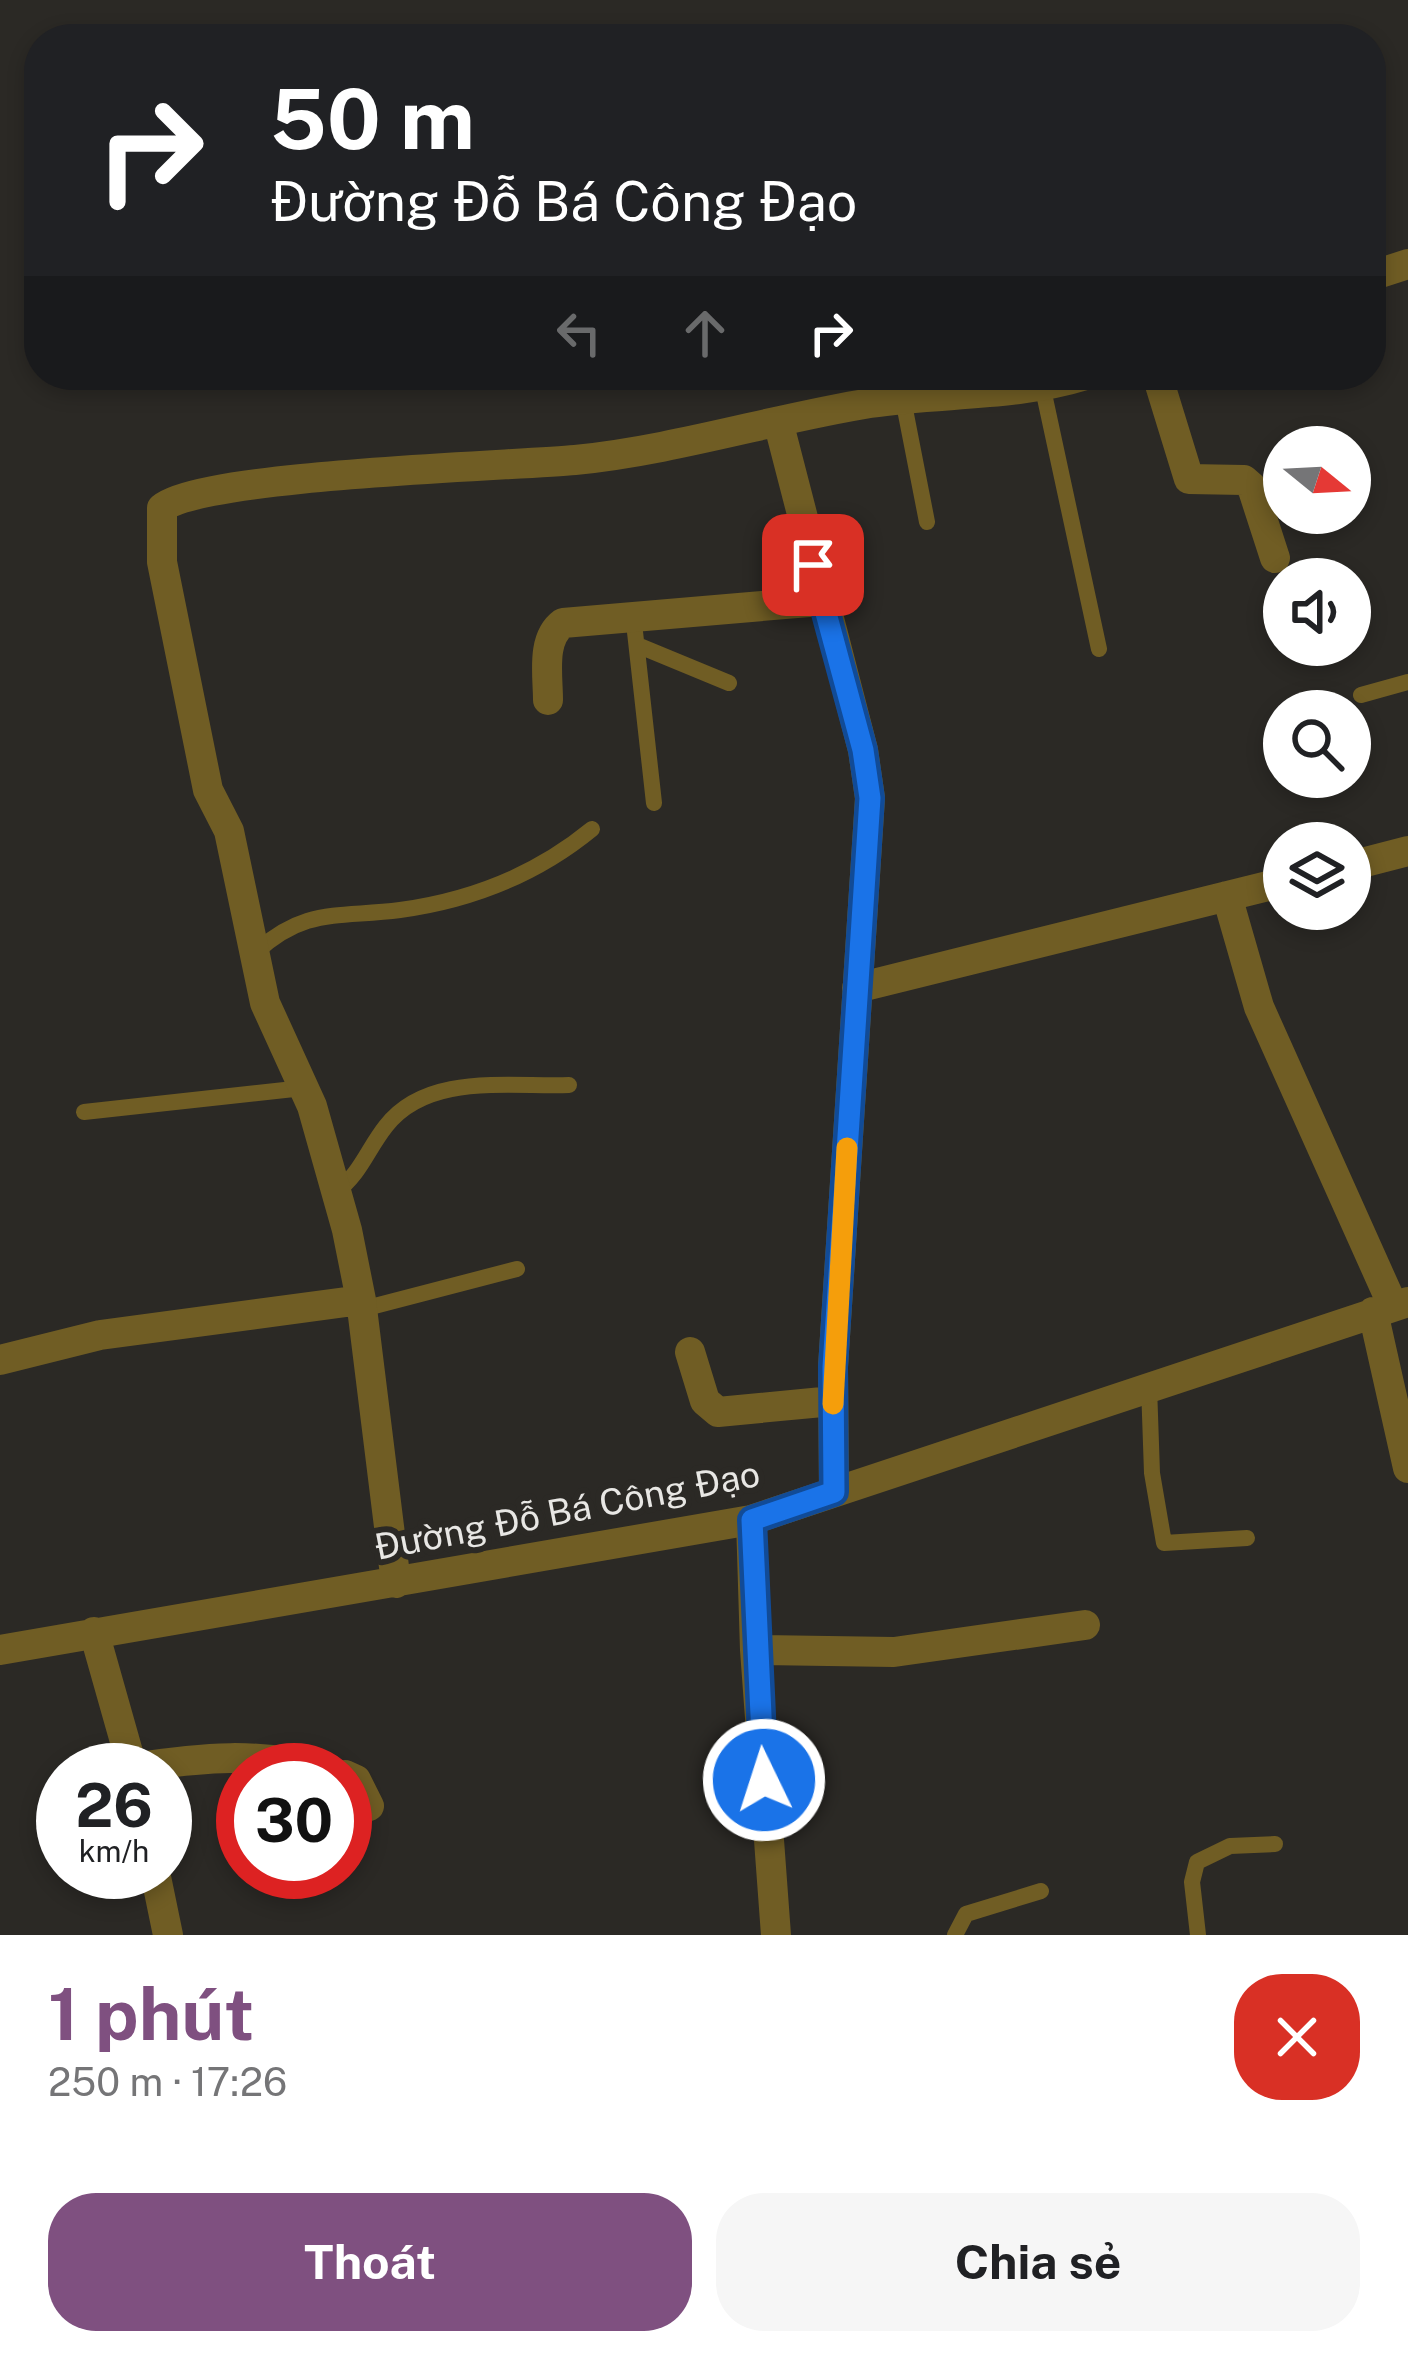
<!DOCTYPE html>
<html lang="vi">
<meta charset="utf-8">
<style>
body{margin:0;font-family:"Public Sans",sans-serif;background:#f6f6f6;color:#202124;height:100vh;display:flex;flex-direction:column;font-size:45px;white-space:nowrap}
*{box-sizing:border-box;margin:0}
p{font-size:39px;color:#757577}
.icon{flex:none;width:66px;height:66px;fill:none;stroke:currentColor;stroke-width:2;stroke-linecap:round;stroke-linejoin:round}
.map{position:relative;height:1935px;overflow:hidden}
.panel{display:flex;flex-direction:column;background:#fff;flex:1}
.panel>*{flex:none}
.guide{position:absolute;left:24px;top:24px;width:1362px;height:366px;border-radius:48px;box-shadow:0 6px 18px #0003;background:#202124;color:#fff;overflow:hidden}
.needle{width:78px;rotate:108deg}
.fabs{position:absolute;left:1263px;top:426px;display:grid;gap:24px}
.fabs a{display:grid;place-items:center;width:108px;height:108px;border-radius:50%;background:#fff;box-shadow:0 6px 18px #0003;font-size:60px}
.speed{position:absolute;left:36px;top:1743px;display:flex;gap:24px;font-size:60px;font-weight:700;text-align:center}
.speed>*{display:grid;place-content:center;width:156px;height:156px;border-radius:50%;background:#fff;box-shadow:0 6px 18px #0003;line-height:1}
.speed small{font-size:30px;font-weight:400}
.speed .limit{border:18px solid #d22;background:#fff;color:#111}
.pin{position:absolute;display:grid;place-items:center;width:102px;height:102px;color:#fff;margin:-51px;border-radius:24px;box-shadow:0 6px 18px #0006}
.me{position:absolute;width:132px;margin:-66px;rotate:356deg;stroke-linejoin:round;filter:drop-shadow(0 0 9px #0008)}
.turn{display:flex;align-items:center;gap:42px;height:252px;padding:0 48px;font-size:54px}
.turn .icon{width:156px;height:156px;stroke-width:2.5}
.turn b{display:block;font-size:84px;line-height:102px}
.lanes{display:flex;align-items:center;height:114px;padding:0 48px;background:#0003;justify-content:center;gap:60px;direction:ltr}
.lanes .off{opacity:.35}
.round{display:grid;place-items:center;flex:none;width:126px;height:126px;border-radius:48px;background:#f6f6f6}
.summary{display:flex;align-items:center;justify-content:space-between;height:204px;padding:0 48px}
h1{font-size:72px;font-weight:700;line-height:90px;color:#7f5080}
.primary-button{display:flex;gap:24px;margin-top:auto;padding:24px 48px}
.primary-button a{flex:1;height:138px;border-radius:48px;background:#7f5080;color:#fff;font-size:48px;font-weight:700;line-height:138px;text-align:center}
.primary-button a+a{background:#f6f6f6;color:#202124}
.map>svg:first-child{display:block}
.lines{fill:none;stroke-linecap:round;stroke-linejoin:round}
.lane{stroke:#705d24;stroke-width:16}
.street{stroke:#705d24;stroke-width:30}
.route-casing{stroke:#114b97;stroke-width:30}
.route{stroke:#1a73e8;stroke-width:21}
.slow{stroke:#f59e0b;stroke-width:21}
.labels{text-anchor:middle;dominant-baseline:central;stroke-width:12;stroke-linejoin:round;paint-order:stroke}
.street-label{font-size:36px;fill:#e8e7e4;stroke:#2b2925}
</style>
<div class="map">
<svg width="1408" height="1935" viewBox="0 0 1408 1935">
<rect width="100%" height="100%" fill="#2b2925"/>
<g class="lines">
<!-- lane -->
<path class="lane" d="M1043,389L1099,649
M903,399L927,522
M633,614L654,803
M637,645L729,683
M1361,695L1408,682
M255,953C305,907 338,918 400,910C473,900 536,875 592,829
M84,1112L303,1088
M336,1192C361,1173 367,1150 386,1126C427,1073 507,1087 569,1085
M363,1309L517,1269
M1149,1386L1152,1473L1164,1543L1247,1538
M955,1935L966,1914L1041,1891
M1198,1935L1192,1882L1197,1862L1230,1846L1275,1844"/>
<!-- street -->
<path class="street" d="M1371,276L1408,264
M1157,375L1189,479L1244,480L1252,487L1275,558
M779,425L863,750L870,798L833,1367L834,1492
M548,700C548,675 541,639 563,623L821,601
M1350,866L1408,851
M1227,896L1259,1007L1393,1306
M857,988L1284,882
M1373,1312L1408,1468
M690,1352L705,1401L718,1412L833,1401
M0,1360L100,1335L361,1300
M751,1520L755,1650L776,1935
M396,1583L361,1300L347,1230L312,1106L265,1003L229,831L208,790L162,562V508C200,475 507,466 575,460C675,450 772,419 870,403C943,392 1015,397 1086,375
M94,1632L133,1770
M0,1650L751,1520L1408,1302
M755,1650L894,1652L1085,1625
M133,1768C202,1757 259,1752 327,1770
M345,1775L356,1780L369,1806
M155,1872L168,1935"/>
</g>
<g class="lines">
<!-- route casing -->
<g class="route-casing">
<path id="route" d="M764,1780L752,1520L834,1492L833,1367L870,798L863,750L813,565"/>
</g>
<!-- route -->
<use href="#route" class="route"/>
<!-- slow -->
<path class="slow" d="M833,1404L847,1148"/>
</g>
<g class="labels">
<!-- street labels -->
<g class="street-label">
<text transform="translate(567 1510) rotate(-11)">Đường Đỗ Bá Công Đạo</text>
</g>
</g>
</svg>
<div class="fabs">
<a><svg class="needle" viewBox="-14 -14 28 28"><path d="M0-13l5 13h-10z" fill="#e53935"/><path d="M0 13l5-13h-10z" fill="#757577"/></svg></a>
<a><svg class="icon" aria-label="sound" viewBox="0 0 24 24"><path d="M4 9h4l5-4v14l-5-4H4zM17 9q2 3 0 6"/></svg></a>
<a><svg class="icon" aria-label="search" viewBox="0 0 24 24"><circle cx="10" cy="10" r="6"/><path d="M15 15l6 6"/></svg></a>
<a><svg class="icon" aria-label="layers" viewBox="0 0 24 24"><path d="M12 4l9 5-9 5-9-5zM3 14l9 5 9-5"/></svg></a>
</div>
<div class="speed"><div>26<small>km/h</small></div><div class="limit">30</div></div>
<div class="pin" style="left:813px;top:565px;background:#d93025"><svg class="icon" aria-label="arrive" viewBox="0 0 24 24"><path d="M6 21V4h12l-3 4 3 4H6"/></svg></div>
<svg class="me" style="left:764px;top:1780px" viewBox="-20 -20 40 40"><circle r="17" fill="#1a73e8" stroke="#fff" stroke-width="3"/><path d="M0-11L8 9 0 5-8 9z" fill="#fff"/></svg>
<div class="guide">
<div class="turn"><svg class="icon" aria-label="right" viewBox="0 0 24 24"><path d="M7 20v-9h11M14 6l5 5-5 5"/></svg><div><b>50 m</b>Đường Đỗ Bá Công Đạo</div></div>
<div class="lanes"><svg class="icon off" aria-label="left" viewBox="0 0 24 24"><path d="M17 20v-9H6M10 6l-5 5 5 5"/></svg><svg class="icon off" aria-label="ahead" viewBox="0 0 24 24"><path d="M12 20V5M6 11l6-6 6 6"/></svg><svg class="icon" aria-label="right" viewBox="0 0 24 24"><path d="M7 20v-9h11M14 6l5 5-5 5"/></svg></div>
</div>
</div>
<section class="panel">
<div class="summary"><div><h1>1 phút</h1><p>250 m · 17:26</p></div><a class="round" style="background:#d93025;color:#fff"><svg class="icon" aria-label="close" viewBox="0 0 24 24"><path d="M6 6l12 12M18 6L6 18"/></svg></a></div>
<div class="primary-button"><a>Thoát</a><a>Chia sẻ</a></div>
</section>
